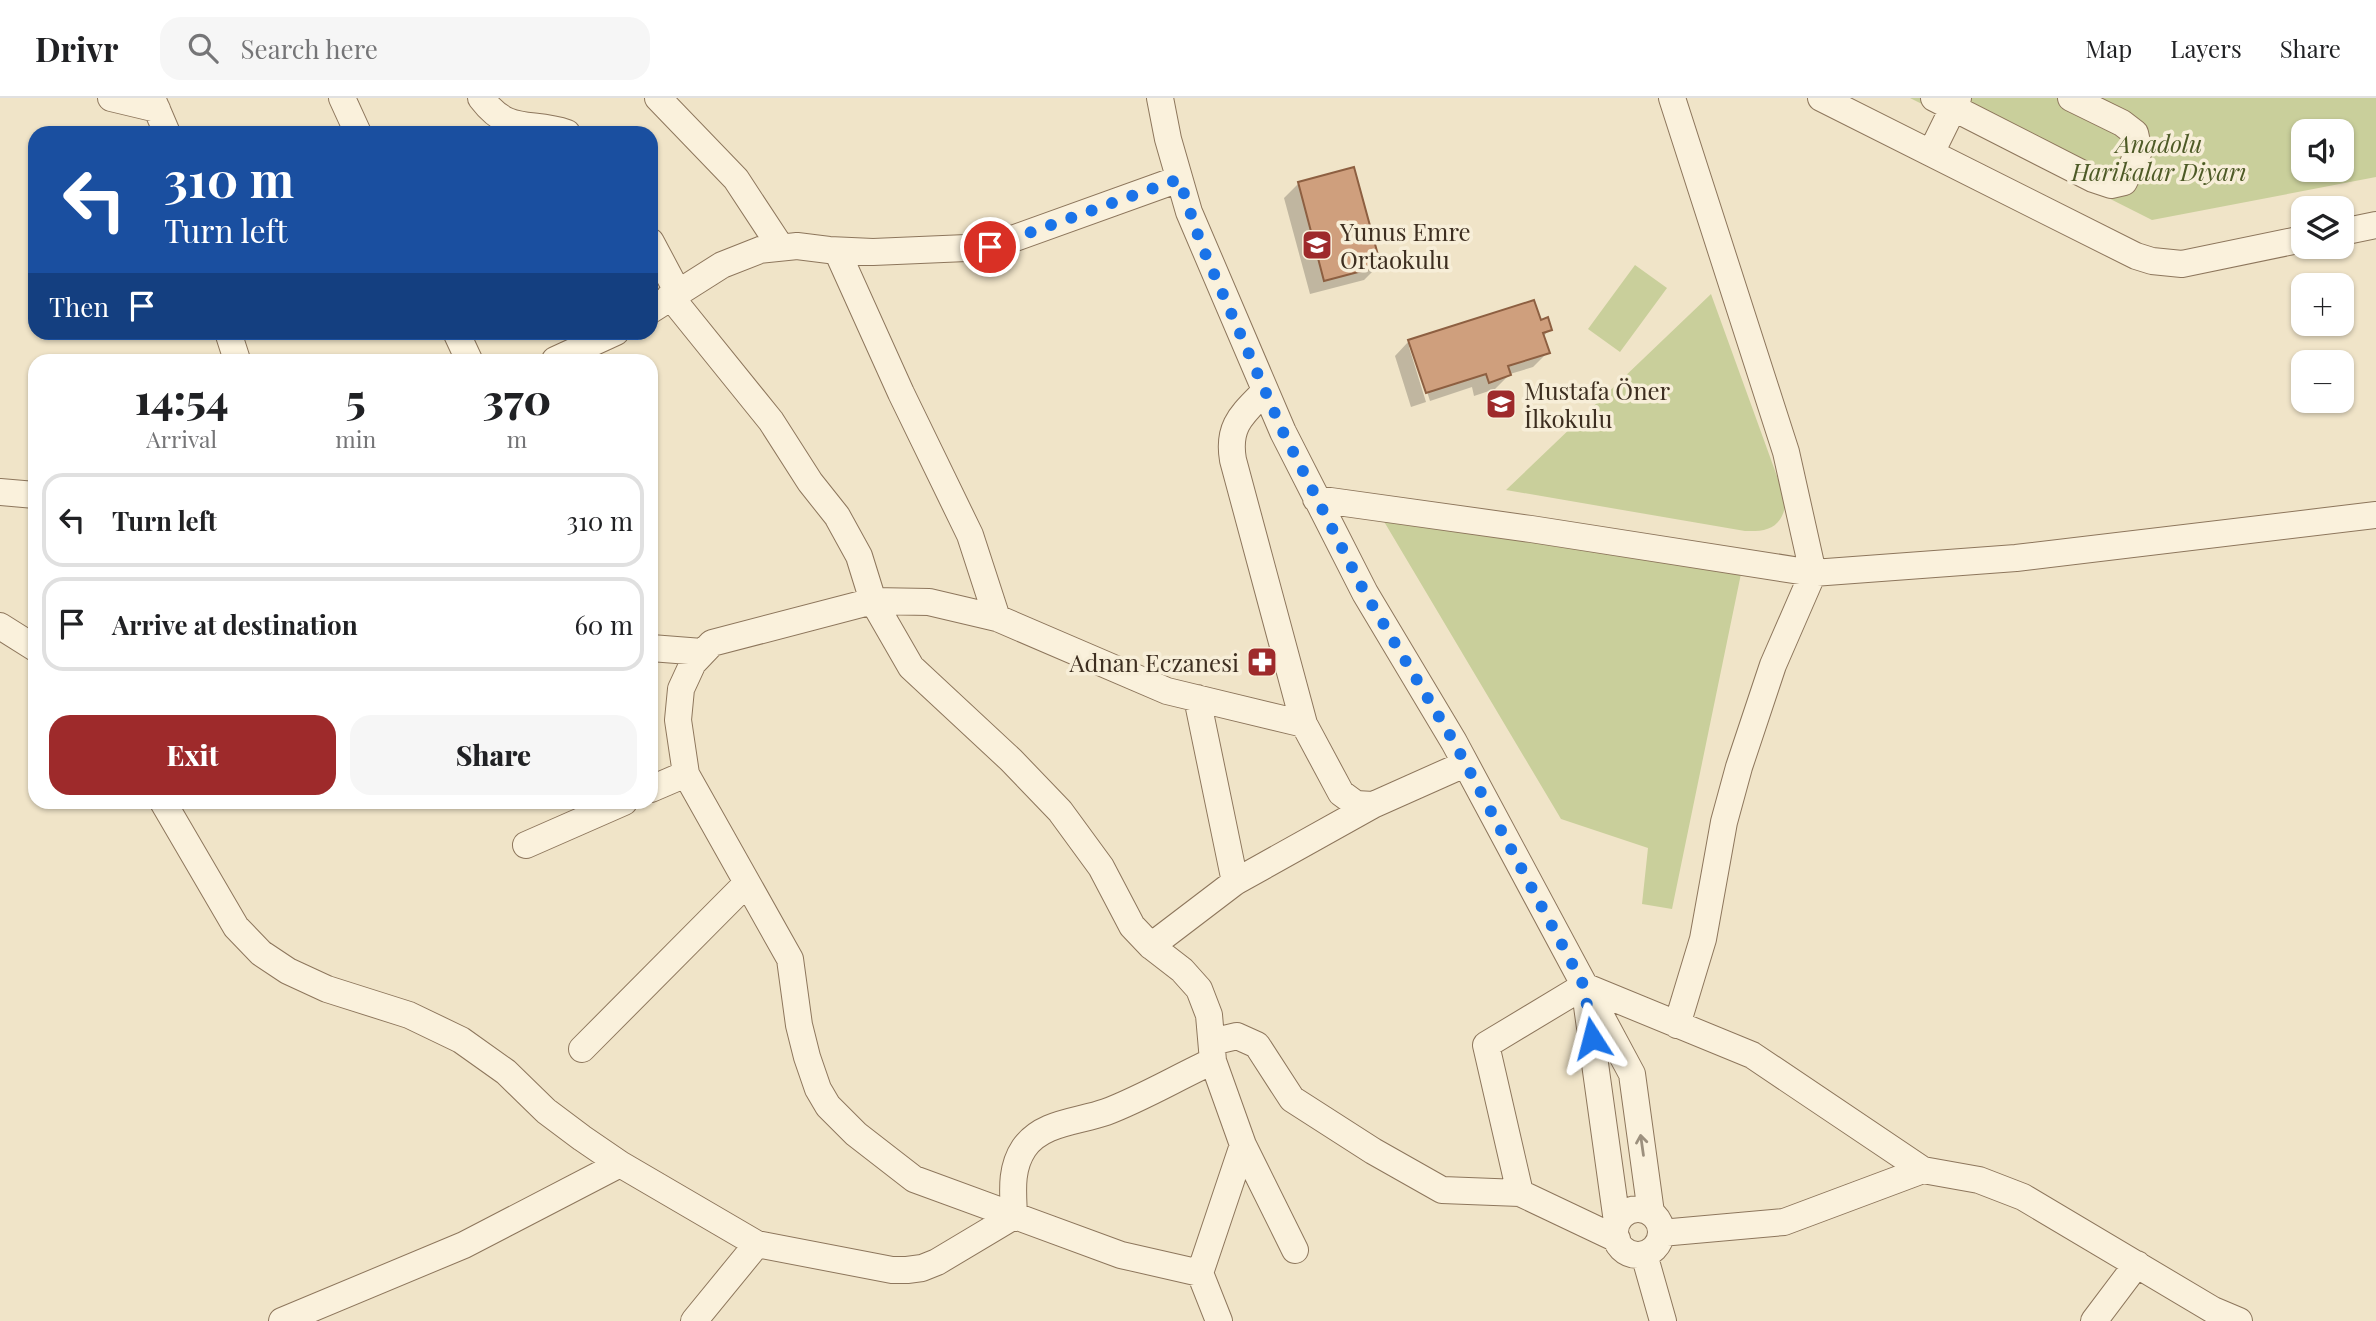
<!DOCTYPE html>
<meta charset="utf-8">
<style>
body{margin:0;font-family:"Playfair Display",serif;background:#f6f6f6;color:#202124;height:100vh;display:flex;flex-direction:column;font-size:26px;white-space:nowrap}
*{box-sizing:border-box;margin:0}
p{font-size:23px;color:#757577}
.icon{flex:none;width:38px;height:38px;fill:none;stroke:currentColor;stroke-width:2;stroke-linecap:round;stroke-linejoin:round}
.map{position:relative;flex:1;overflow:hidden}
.details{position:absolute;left:28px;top:256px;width:630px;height:455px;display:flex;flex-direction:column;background:#fff;border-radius:21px;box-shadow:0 2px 5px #0004}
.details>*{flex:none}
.top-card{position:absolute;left:28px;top:28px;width:630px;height:214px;border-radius:21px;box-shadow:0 2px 5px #0004;background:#1a4fa0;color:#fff;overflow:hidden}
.controls{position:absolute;left:2291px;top:21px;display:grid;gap:14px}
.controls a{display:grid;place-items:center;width:63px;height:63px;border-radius:14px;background:#fff;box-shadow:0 2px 5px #0004;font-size:35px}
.pin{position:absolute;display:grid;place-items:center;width:60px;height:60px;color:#fff;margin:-30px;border:4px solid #fff;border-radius:50%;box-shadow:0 2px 7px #0007}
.me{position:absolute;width:77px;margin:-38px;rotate:351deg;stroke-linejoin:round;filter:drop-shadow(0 0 5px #0008)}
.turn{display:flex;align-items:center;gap:24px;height:147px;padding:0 21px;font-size:32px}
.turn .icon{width:91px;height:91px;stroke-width:2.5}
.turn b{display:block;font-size:49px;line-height:60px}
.then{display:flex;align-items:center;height:66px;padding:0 21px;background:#0003;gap:14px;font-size:26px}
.eta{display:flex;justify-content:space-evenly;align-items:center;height:119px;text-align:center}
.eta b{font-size:42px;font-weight:800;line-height:49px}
.action{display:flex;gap:14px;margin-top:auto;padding:14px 21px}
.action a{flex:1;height:80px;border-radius:21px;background:#9e2a2b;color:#fff;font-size:28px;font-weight:800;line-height:80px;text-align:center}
.action a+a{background:#f6f6f6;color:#202124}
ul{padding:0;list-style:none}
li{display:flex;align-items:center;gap:21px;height:94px;margin:0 14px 10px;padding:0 7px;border:4px solid #e0e0e0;border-radius:21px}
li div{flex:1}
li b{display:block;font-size:26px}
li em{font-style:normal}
header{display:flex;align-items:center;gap:42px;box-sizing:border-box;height:98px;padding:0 35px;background:#fff;border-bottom:2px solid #e0e0e0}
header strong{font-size:33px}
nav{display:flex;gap:38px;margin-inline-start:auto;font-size:24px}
.search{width:490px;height:63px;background:#f6f6f6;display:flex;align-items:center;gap:18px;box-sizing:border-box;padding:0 24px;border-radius:21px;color:#757577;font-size:26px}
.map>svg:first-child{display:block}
.green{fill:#c9cf9b;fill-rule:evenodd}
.shadow{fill:#0003}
.building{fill:#cf9f7d;stroke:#8d5f41;stroke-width:2}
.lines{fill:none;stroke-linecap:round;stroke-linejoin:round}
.minor-casing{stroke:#8d765c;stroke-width:28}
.minor{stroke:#faf1dc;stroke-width:26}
.oneway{stroke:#9c907e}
.route{stroke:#1a73e8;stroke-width:12;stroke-dasharray:0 21.6}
.labels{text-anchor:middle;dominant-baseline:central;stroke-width:7;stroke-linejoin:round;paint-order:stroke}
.park-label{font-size:24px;font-style:italic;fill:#4d5a26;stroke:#f7eed8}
.poi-label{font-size:24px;fill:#3d2e20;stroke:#f7eed8;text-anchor:start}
</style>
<header>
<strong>Drivr</strong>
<div class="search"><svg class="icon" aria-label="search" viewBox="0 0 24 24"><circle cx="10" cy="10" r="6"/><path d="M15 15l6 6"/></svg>Search here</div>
<nav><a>Map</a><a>Layers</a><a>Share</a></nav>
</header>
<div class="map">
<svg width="2376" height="1223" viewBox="0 0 2376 1223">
<rect width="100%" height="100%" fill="#f0e4c8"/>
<!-- green -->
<path class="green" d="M1910,0H2376V79L2152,122ZM2303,33H2342V72H2303Z
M1635,167L1667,190L1620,254L1588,231Z
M1711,196L1786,403C1783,429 1768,434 1745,433L1506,392Z
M1373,405L1743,466L1672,811L1642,806L1648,750L1561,721Z"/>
<!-- shadow -->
<path class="shadow" d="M1352,72L1379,167L1364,182L1310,196L1284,100L1298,86Z
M1539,224L1550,231L1543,239L1548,254L1533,269L1510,276L1495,291L1474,298L1472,289L1430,303L1413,249H1409L1426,304L1411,309L1395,258L1409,243Z"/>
<!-- building -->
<path class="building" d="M1354,69L1381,168L1324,183L1298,84Z
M1534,202L1541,222L1548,219L1552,232L1543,235L1550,255L1508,268L1511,277L1489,285L1486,276L1426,295L1408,242Z"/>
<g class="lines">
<!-- minor casing -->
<g class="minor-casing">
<path id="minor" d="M111,0L157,11
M152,0L167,35
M342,0L358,35
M481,0C510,38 530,22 567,35
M658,0L736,81L780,148
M1160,0L1168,41L1189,114L1283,334L1365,495L1454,644L1632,976L1651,1115
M1672,0L1786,354L1813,475L1773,567L1739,669L1724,724L1703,841L1677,927
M1821,0L2136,158L2152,163L2182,166L2303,141
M1934,0L2093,81L2111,87L2124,84L2139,53L2135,35L2122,25L2071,0
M1931,55L1958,0
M2342,134L2376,127
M651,144L677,193
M837,153L901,295L970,437L997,520
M670,198L771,323L810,384L837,418L859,458L873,503L911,569L1011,662L1060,713L1101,769L1132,828L1151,848L1182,872L1199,891L1209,917L1213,963L1243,1047L1200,1175L1219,1223
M651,212L722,167L760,152L797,148L829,152L873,154L990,149L1179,81
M228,234L237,262
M456,234L469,262
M555,262L616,234
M1265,293C1243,316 1227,327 1233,362L1304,626L1341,695L1356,706L1373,707L1465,666
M0,394L35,397
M1316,401L1531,431L1813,475L2016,460L2376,417
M0,528L35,550
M651,550L702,554
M1197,600L1235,784
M651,691L686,676
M163,704L236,829L261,855L288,873L327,891L409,917L461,942L506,974L546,1013L582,1040L620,1066L757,1146L892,1172H907L922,1170L937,1164L1014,1118C1013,1094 1010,1071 1024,1050C1042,1024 1078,1024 1106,1014C1143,1000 1178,979 1213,963
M526,747L624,704
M1151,848L1235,784L1373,707
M1584,888L1752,957L1923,1072L1979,1082L2023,1099L2213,1212L2239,1223
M1584,888L1486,947L1520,1095L1617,1141
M1587,908L1617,1124
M1213,947L1220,942L1237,938L1257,947L1292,1001L1373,1053L1442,1092L1520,1095
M582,951L747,785
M1243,1047L1295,1152
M1615 1134a23 23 0 1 1 46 0a23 23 0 1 1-46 0Z
M1661,1135L1784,1124L1923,1072
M1644,1156L1663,1223
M1200,1175L1121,1157L914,1081L856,1036L828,1008L818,991L807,959L799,927L790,861L686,676L678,622L681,591L693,565L712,545L873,503L929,504L997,520L1167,593L1304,626
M282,1223L464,1147L620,1066
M694,1223L757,1146
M2094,1223L2137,1166"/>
</g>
<!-- minor -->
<use href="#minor" class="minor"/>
</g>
<!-- one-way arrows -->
<defs><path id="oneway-shaft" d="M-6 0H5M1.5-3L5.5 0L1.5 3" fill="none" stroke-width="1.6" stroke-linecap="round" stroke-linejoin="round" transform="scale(1.75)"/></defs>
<use class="oneway" href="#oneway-shaft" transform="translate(1642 1047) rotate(-98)"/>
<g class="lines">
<!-- route -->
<path class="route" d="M990,149L1179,81L1201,146L1283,334L1365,495L1454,644L1584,888L1592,940"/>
</g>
<!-- icons -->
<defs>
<g id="school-square" transform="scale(1.575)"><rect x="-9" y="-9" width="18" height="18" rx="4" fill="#9e2a2b" stroke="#f7eed8"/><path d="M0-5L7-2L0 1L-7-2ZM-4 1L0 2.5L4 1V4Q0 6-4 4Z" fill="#fff"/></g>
<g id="pharmacy-square" transform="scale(1.575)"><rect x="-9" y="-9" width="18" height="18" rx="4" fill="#9e2a2b" stroke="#f7eed8"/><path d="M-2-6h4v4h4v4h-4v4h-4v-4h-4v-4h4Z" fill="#fff"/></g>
</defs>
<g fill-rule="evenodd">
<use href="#school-square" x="1317" y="147"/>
<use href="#school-square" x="1501" y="306"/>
<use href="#pharmacy-square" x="1262" y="564"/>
</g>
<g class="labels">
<!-- park labels -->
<g class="park-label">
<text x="2159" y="45">Anadolu<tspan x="2159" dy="28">Harikalar Diyarı</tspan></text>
</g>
<!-- poi labels -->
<g class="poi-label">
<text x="1340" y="133">Yunus Emre<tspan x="1340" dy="28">Ortaokulu</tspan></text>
<text x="1524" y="292">Mustafa Öner<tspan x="1524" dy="28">İlkokulu</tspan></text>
<text x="1239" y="564" text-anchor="end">Adnan Eczanesi</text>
</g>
</g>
</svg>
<div class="controls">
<a><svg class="icon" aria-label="sound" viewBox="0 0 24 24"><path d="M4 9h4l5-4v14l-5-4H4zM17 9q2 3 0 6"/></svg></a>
<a><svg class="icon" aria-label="layers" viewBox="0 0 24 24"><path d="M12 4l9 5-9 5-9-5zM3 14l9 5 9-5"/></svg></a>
<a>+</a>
<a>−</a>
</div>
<div class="pin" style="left:990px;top:149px;background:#d93025"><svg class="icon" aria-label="arrive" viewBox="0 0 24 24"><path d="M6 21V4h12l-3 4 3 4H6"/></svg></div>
<svg class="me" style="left:1592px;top:940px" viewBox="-20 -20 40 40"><path d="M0-17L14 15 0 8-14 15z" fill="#1a73e8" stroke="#fff" stroke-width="4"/></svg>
<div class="top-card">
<div class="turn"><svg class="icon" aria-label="left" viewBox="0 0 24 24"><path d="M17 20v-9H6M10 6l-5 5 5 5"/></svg><div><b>310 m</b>Turn left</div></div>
<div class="then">Then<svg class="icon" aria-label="arrive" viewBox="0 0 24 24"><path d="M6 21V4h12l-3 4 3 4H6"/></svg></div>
</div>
<section class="details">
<div class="eta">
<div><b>14:54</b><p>Arrival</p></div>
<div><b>5</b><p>min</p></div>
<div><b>370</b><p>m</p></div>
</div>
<ul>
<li><svg class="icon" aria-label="left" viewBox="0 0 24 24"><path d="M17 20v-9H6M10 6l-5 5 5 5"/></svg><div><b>Turn left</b></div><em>310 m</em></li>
<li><svg class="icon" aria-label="arrive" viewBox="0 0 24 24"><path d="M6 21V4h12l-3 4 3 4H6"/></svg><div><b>Arrive at destination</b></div><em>60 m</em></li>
</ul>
<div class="action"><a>Exit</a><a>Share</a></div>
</section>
</div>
